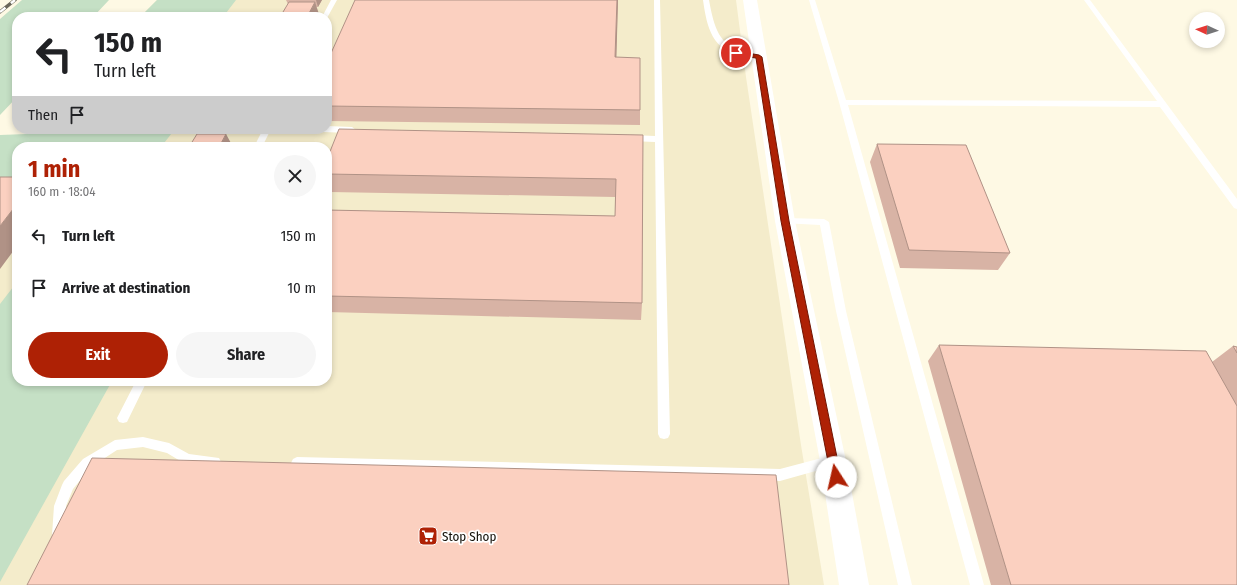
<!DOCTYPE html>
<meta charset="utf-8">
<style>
body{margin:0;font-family:"Fira Sans Condensed",sans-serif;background:#f6f6f6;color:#202124;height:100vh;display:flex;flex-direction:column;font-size:15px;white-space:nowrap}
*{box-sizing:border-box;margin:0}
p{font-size:13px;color:#757577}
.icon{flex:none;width:22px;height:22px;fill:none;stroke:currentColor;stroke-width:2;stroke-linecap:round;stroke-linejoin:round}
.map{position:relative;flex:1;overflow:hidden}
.side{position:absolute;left:12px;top:142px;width:320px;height:244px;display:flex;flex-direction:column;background:#fff;border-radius:16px;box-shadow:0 2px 6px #0003}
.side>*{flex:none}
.top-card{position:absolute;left:12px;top:12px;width:320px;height:122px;border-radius:16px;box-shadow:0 2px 6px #0003;background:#fff;color:#202124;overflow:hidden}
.needle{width:26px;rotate:273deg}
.fabs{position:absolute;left:1189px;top:12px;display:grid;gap:8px}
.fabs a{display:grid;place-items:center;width:36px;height:36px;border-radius:50%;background:#fff;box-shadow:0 2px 6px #0003;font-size:20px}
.pin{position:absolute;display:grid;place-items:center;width:34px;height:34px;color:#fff;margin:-17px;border:2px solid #fff;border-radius:50%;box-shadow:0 1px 4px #0007}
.me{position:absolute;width:44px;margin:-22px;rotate:350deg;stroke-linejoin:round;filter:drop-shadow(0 0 3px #0008)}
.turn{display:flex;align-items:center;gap:14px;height:84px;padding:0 16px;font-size:18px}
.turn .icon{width:52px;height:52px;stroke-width:2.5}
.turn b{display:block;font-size:28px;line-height:34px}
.then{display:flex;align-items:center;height:38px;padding:0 16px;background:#0003;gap:8px;font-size:15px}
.round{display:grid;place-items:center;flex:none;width:42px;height:42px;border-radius:21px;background:#f6f6f6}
.overview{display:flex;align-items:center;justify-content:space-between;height:68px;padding:0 16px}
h1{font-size:24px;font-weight:700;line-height:30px;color:#ae2105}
.action{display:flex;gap:8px;margin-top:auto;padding:8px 16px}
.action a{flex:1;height:46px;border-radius:24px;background:#ae2105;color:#fff;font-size:16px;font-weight:700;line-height:46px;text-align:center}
.action a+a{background:#f6f6f6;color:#202124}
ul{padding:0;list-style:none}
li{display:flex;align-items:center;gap:12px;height:52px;padding:0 16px}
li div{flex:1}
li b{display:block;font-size:15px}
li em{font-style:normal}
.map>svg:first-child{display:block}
.built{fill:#f4eccb;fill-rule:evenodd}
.green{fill:#c5e0c5}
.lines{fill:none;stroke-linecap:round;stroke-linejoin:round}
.lane{fill:#fff;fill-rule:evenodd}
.secondary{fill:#fff;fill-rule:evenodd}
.rail-casing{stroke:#6a6659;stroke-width:3.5}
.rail{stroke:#fff;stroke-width:2.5;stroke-dasharray:7;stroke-linecap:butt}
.wall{fill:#d8b3a5}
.shaded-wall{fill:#b09286}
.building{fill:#fbd0c0;stroke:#b09286}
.route{fill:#ae2105;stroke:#711503}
.labels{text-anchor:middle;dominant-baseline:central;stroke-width:3.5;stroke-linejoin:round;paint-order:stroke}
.near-poi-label{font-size:13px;fill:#141109;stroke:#fff;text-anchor:start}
</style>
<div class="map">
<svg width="1237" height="585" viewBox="0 0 1237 585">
<rect width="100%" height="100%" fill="#fef9e4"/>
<!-- built -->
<path class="built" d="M157,0H736L746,77L801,445L824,585H0V167L31,129H327V17H140ZM17,147H327V381H17Z"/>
<!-- green -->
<path class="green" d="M22,0H109L93,17H17V97L0,115V19Z
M157,0H236L223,17H140Z
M31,129H175L161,147H17V182L0,184V135L26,134Z
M17,282V381H112L0,582V304Z"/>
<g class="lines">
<!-- lane -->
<path class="lane" d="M331,0H337L327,18V17H322Z
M654,0H660L670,434L668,438L664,439L660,438L658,434L655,142L630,141L626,138L630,135L655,136Z
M703,0H709C713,21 717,44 740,51C747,54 754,54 762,55V59C756,60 749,58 743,57C712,50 707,28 703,0Z
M809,0H815L846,100L1157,101L1084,0H1090L1237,199V209L1234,208L1160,107L848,105L984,585H970L839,102Z
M327,126L352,127L356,130L352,133L322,132L318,129H327Z
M263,129H271L262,147H254Z
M785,218L824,219L829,222L846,311L912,585H898L836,311L820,225L782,223L780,221Z
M136,381H147L127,422L123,423L119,422L117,418Z
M143,437L169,443L189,454L219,458L221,462L219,466L215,468L187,465L167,453L143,447L117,450L91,467L73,489L66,506L64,535L62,539L58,541L54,539L52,535L54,506L62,485L64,481L83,459L115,440Z
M833,455L837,457L839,461L837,465L780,481L297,469L293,467L291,463L293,459L297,457L780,469Z"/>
<!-- secondary -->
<path class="secondary" d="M743,0H757L795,221L846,461L869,585H839L820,461L775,221Z"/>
<!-- rail casing -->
<g class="rail-casing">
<path id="rail" d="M0,12L15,0"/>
</g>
<!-- rail -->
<use href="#rail" class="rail"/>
</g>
<!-- wall -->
<path class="wall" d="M286,0H322L318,7L288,4Z
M618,0L616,57L640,110V125L327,121V62Z
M643,135L642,303L641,320L327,312V210L615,216V197L330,192L327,186V159Z
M877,144L1010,253L998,270L900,268L870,162Z
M939,345L1212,362L1233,346L1237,347V585H991L928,361Z"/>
<!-- shaded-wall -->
<path class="shaded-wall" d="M316,0H322L318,7Z
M617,0H618L616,72L615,57Z
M315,2L320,17H307Z
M226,134L232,145L231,147H219Z
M17,204V246L0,269V226Z"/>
<!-- building -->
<path class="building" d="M355,0H617L615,57L640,58V110L327,106V62Z
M289,2H315L307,17H280Z
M339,129L643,135L642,303L327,296V210L615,216L616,179L327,174V159Z
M197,134H226L219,147H189Z
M877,144L966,145L1010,253L909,250Z
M0,177H17V204L0,226Z
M939,345L1206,351L1237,406V585H1011Z
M1233,346L1237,347V353Z
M92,458L776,475L789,585H27Z"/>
<!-- route -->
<path class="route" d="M736,51L759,55L762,57L789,221L841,477L840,480L836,482L832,480L831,477L781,221L756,58L734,55V52Z"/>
<!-- icons -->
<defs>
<g id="supermarket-square" transform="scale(1)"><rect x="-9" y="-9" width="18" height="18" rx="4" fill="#ae2105" stroke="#fff"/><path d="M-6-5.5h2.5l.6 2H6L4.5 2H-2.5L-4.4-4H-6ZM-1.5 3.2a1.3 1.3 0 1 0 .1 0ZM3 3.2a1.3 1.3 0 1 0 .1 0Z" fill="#fff"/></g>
</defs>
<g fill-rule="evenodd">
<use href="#supermarket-square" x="428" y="536"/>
</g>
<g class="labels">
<!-- near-poi labels -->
<g class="near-poi-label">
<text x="442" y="536">Stop Shop</text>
</g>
</g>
</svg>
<div class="fabs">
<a><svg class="needle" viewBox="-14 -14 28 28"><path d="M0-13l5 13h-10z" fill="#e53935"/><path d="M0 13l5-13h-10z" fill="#757577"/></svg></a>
</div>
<div class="pin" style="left:736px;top:53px;background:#d93025"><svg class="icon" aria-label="arrive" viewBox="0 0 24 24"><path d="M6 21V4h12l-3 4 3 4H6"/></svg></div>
<svg class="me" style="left:836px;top:477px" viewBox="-20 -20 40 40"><circle r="19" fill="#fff"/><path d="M0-13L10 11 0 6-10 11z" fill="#ae2105"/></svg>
<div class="top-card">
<div class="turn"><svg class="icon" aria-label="left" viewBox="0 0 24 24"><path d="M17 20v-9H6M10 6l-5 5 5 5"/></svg><div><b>150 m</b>Turn left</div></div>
<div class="then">Then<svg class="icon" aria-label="arrive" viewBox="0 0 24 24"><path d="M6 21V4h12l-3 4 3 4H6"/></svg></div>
</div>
<section class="side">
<div class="overview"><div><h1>1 min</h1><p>160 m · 18:04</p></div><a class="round"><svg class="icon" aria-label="close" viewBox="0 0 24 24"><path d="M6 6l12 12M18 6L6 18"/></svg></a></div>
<ul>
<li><svg class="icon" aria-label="left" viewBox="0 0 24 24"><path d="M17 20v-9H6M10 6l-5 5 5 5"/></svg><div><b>Turn left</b></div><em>150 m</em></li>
<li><svg class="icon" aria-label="arrive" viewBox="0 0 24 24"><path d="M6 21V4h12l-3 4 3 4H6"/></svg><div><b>Arrive at destination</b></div><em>10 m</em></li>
</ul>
<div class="action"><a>Exit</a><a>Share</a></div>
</section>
</div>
